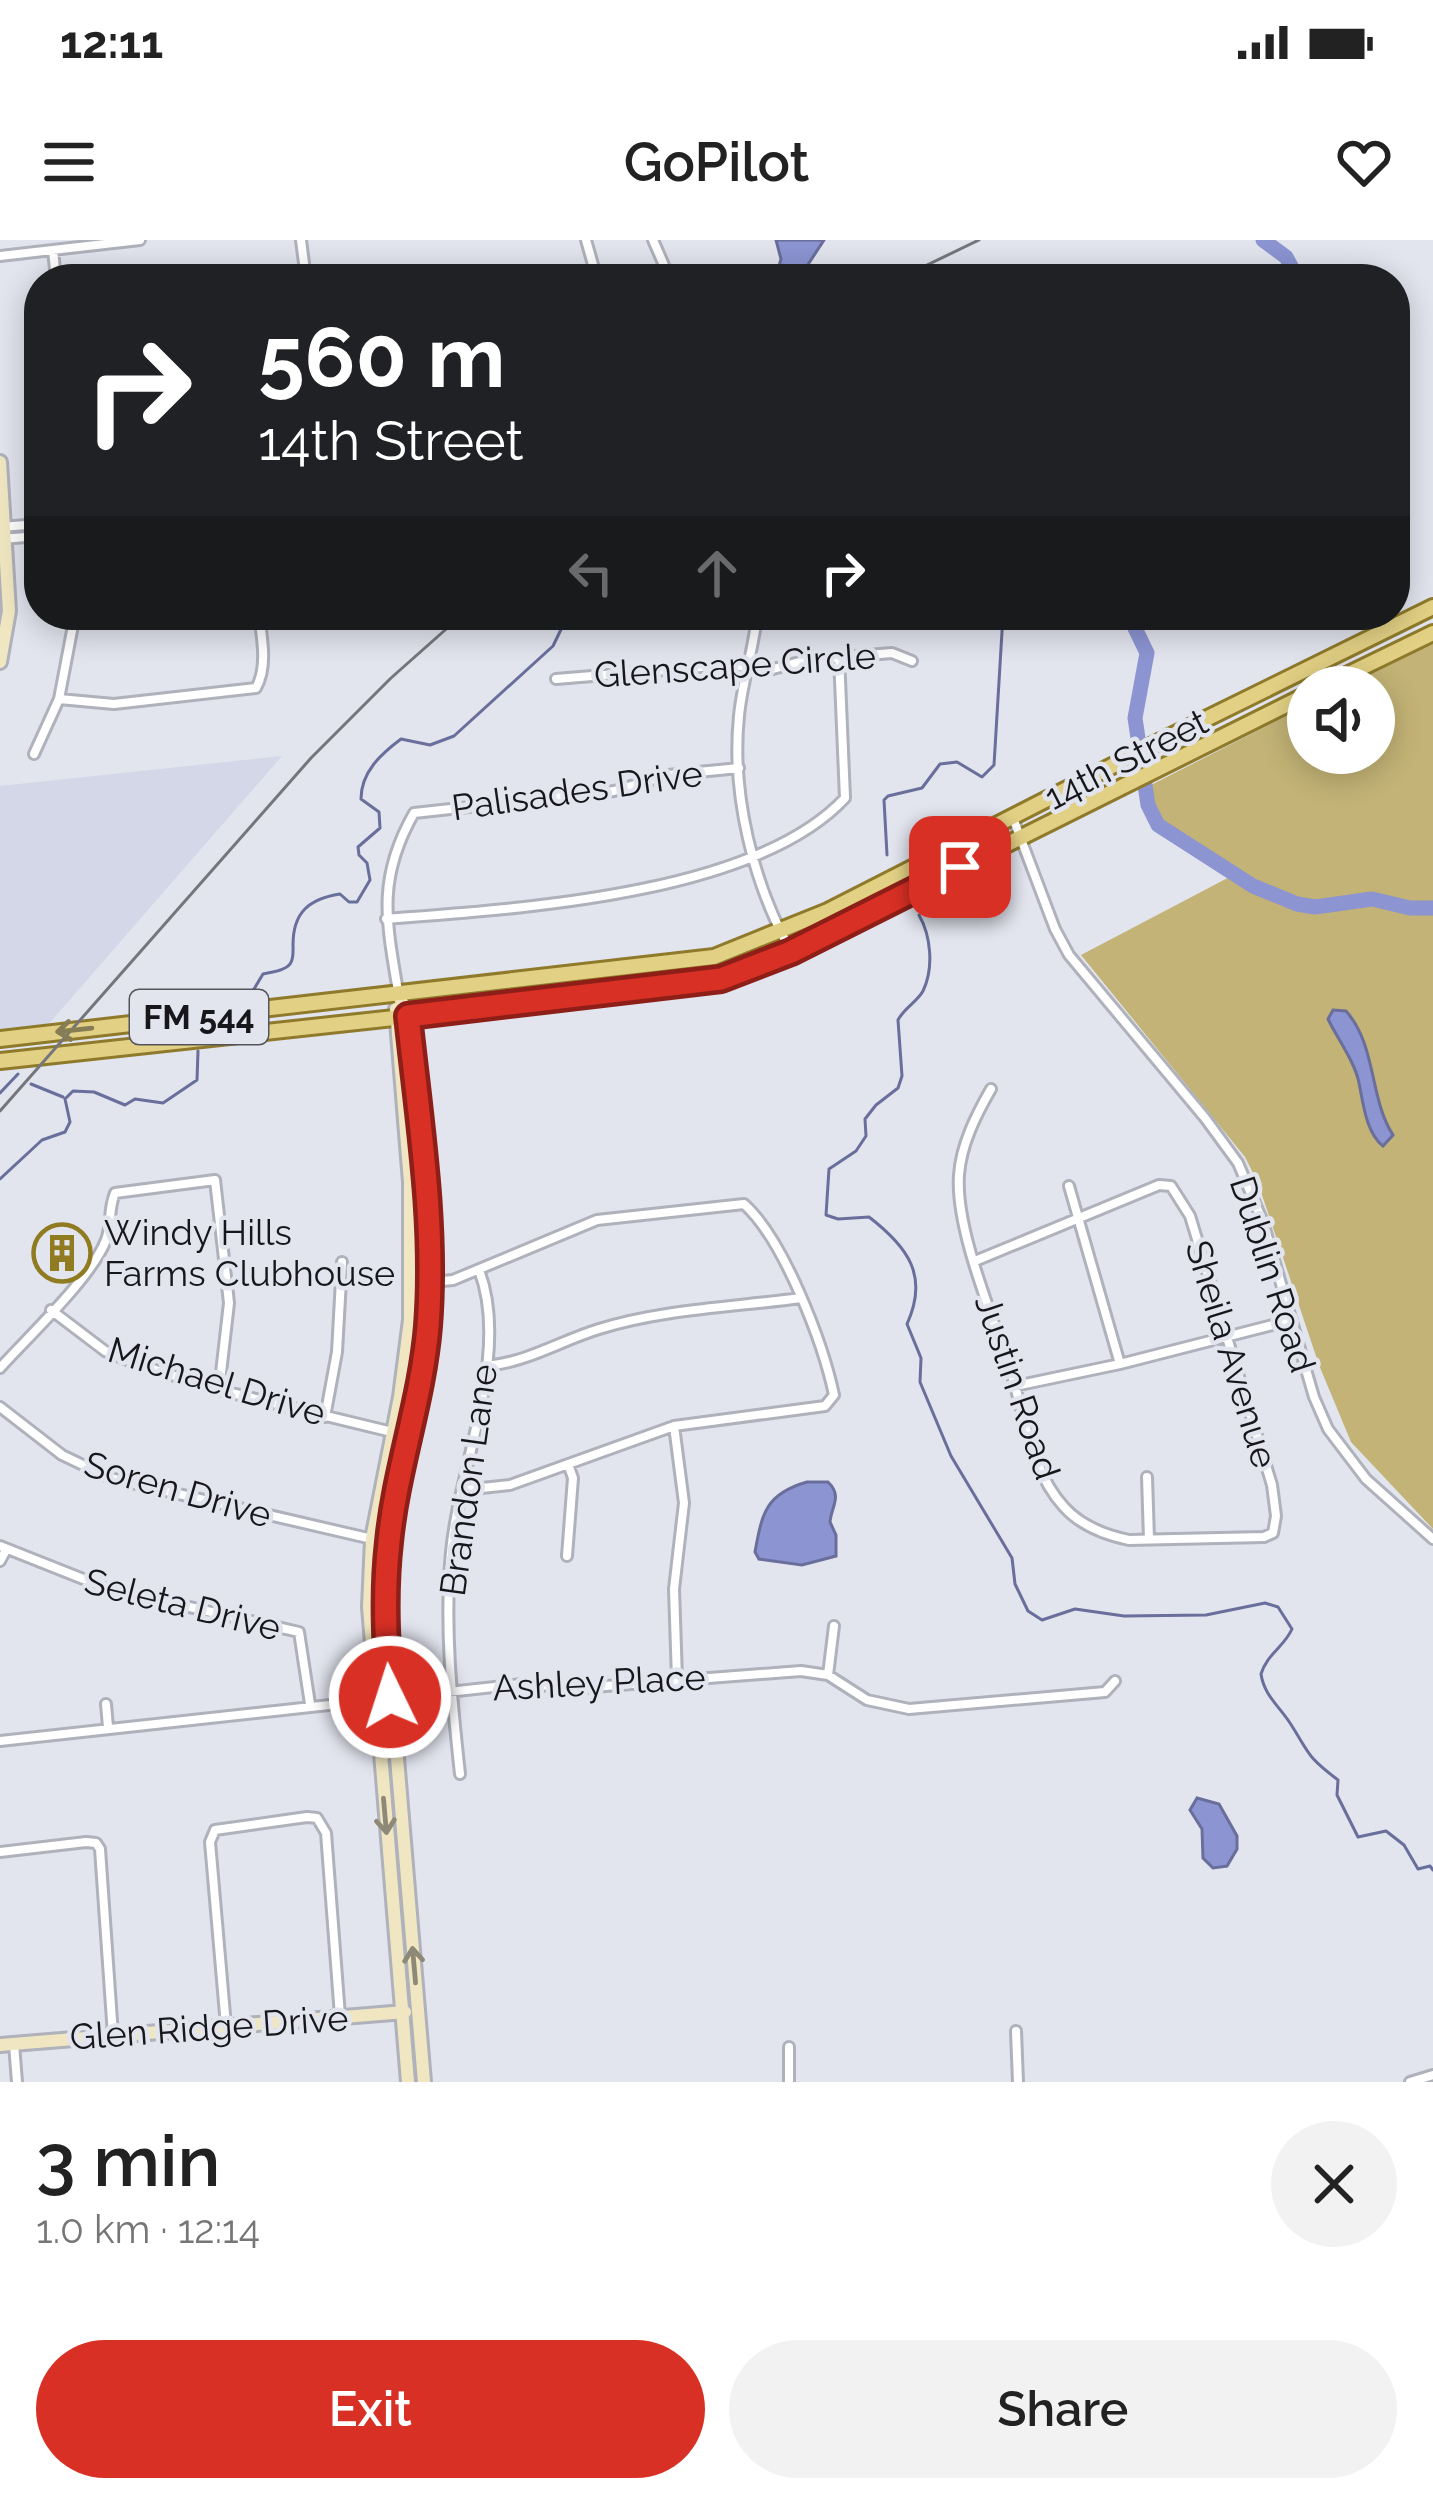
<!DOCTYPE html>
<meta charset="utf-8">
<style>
body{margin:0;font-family:Raleway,sans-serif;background:#f2f2f2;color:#222;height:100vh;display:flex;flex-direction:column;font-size:45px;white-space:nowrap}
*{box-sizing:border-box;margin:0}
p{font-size:39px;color:#767676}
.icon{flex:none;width:66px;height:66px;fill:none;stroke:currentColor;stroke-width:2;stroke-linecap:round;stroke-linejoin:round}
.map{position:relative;height:1842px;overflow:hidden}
.panel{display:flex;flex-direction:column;background:#fff;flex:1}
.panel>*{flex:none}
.top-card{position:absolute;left:24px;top:24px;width:1386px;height:366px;border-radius:48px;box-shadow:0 6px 30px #0003;background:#202124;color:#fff;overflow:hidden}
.tools{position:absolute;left:1287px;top:426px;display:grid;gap:24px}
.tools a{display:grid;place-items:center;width:108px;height:108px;border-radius:50%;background:#fff;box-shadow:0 6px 30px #0003;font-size:60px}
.pin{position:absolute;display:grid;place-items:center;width:102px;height:102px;color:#fff;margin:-51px;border-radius:24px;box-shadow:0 6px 18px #0006}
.me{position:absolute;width:132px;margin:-66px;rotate:356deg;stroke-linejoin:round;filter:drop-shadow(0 0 9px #0008)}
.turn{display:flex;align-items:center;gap:42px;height:252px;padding:0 36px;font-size:54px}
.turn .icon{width:156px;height:156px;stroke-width:2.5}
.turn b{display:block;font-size:84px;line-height:102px}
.lanes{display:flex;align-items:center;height:114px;padding:0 36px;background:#0003;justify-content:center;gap:60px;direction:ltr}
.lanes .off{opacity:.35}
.round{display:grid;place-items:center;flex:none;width:126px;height:126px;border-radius:63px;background:#f2f2f2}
.headline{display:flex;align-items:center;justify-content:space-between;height:204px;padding:0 36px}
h1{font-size:72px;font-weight:600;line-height:90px}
.action{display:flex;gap:24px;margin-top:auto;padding:24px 36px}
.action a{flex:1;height:138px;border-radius:72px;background:#d93025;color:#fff;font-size:48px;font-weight:600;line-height:138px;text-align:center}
.action a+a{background:#f2f2f2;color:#222}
.status{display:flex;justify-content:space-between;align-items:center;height:84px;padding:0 60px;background:#fff;direction:ltr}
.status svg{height:33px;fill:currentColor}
header{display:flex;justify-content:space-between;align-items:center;height:156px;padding:0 36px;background:#fff;font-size:54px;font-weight:600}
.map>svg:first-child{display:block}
.built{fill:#d3d7e8}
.green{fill:#c3b376}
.water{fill:#8c94d2;stroke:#696e9b;stroke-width:3}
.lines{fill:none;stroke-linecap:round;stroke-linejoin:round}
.stream{stroke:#696e9b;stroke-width:3}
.river{stroke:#8c94d2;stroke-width:15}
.street-casing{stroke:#afb1bb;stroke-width:14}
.secondary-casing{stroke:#afb1bb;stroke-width:18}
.primary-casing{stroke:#8e7a2a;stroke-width:20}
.street{stroke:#fff;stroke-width:8}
.secondary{stroke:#f0e7c2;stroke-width:12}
.primary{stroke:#e2d084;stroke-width:14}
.rail{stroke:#75767c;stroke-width:3}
.oneway{stroke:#877d55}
.oneway2{stroke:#8e8977}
.route-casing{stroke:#8d1f18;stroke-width:30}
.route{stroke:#d93025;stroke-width:21}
.labels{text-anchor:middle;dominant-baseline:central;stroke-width:9;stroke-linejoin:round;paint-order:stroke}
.shield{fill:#e2e4ee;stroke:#54545a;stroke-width:3}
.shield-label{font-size:33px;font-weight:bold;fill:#17171b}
.street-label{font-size:36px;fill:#17171b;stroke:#e2e4ee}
.poi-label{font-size:36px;fill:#17171b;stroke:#e2e4ee;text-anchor:start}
</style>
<div class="status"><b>12:11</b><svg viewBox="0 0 49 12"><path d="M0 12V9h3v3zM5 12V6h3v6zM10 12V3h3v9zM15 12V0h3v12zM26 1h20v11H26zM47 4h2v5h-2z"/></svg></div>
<header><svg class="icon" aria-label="menu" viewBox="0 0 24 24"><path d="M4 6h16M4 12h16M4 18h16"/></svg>GoPilot<svg class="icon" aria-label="heart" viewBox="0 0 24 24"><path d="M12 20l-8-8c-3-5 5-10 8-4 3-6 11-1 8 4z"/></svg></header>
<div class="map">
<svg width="1433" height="1842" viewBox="0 0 1433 1842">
<rect width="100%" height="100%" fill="#e2e4ee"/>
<!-- built -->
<path class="built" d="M282,516L47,786L0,791V546Z"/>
<!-- green -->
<path class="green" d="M1433,401V1289L1351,1202L1319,1125L1258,943L1245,917L1081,715L1239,632L1157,577L1149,546L1308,465V513H1374V447H1343Z"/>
<!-- water -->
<path class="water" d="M776,0H824L807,26L784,35L778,30L781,19Z
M1333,770L1346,771C1377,806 1369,858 1393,895L1383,906C1366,893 1363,862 1359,843C1355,822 1337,798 1328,779Z
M807,1242H828C843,1256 831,1267 830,1282L836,1295V1316L802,1325L759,1319L755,1312C762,1274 765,1254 807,1242Z
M1197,1558L1219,1564L1237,1596V1609L1227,1626L1213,1628L1203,1618L1202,1589L1190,1570Z"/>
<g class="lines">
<!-- stream -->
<path class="stream" d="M1118,375L1133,384
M887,615L884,560L888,556L922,548L940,524L957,522L982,537L994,525L1003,375
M919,675C931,696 934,728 923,751C917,762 904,768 898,780L902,836L898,848L876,865L865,879L866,896L856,911L829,929L826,975L838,979L869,977C908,1007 929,1036 907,1084L921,1118L920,1142L951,1216L1012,1318L1015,1344L1028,1371L1042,1380L1075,1369L1124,1376L1206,1375L1265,1363L1278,1367L1292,1389C1284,1407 1267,1414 1261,1434C1264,1455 1279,1466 1290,1483C1310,1514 1306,1516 1338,1540L1337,1555L1358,1597L1386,1591L1404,1605L1418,1629L1430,1626L1433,1630
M251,754L263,734C271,732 285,731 290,724C294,719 293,710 293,705C293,672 309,659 340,654L349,662H357L370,640L367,623L359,615L358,607L380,588L379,572L361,559C361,532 381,514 401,499L430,505L454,496L553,406L568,375
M31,844L63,857
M0,853L18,834
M0,939L42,900L65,892L70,882L65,859L73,851L94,852L125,865L135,859L163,863L197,840L198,811"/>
<!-- river -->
<path class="river" d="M1263,0L1286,17L1298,39
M1134,375L1133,384L1147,413L1135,478L1148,565L1158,585L1253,646L1297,664L1315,667L1372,659L1410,668H1433"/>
<!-- street casing -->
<g class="street-casing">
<path id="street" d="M301,0L306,39
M586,0L597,39
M653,0L670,39
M53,10L56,39
M0,16L140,0
M1,287L39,284
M1,299L39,296
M757,375C754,409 742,442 739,476C731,553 753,644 791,711
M556,439L726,425L773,429L807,420L892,413L912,421
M59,459L114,464L256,448C268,427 262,398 259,375
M34,514L59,459L75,375
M1013,578L1055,689L1069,715L1205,878L1238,923L1263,982L1314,1157L1328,1189L1366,1239L1433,1299
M386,679C514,669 754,656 845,558L839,416
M398,751C386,680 377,638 414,573L614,551L668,535L739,528
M1069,946L1120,1124
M975,1021L1159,945L1171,946L1190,976L1272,1245L1276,1276L1273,1293L1264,1297L1129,1300C1105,1295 1080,1285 1064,1267C1052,1254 1042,1235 1036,1219C1026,1193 1021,1166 1013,1139C996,1083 955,992 959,935C961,905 976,875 991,849
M411,1044L453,1040L597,980L744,964C784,1000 823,1103 834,1155L825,1166L674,1186L510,1245L463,1250
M51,1070L105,1111L137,1124L219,1150L392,1192
M486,1126C528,1122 560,1101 599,1089C663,1069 735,1067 801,1058
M0,1128C28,1097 92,1037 106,1000C112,985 108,969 115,953L215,940L229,1063L219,1150
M1015,1146L1120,1124L1292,1080
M0,1167L62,1215L110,1238L372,1299
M325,1177L337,1112L342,1022
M674,1186L684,1263L674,1349L677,1439
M1147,1237L1149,1299
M0,1306L106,1348L299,1392L310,1464
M567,1316L573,1238L568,1224
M0,1321L6,1310
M828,1435L834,1386
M106,1464L108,1487
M0,1501L522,1444L580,1448L801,1431L828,1435L867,1460L909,1469L1105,1452L1115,1441
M460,1534C452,1461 444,1386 451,1312C459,1226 511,1113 479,1030
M0,1612L86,1602L96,1603L100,1609L113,1795
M226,1786L210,1602L215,1590L307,1577L317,1578L326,1593L340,1776
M1016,1791L1018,1842
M14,1804L17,1842
M789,1807V1842
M1410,1842L1433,1835"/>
</g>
<!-- secondary casing -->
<g class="secondary-casing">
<path id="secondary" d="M0,222L9,371L0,422
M399,756L408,776L419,870L428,974L429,1044L425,1116L396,1257L384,1362L424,1842
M396,769L410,942V1080L400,1157L372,1299L369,1367L408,1842
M0,1805L405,1772"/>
</g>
<!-- primary casing -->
<g class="primary-casing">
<path id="primary" d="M1322,447L1433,393
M0,799L714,717L828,671L1159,502L1433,367
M0,821L642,751L721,739L791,712L1308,454"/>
</g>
<!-- street -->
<use href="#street" class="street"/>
<!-- secondary -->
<use href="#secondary" class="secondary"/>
<!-- primary -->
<use href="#primary" class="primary"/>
<!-- rail -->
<path class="rail" d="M898,39L979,0
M0,871L311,518L391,438L462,375"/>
</g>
<!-- one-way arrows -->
<defs><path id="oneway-shaft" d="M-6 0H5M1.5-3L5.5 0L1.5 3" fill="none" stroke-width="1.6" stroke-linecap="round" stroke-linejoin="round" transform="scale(3)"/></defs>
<use class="oneway" href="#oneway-shaft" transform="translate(74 790) rotate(174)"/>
<g class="oneway2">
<use href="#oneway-shaft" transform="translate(385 1576) rotate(85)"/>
<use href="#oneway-shaft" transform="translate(414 1725) rotate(-95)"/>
</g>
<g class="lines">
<!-- route casing -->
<g class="route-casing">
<path id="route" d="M390,1457C386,1405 383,1354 389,1302C396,1229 422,1160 428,1086C436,983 419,879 408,776L721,739L791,712L960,627"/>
</g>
<!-- route -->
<use href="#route" class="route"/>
</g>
<!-- icons -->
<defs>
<g id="building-ring" transform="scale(3)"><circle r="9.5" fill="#e2e4ee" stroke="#907b21" stroke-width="1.5"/><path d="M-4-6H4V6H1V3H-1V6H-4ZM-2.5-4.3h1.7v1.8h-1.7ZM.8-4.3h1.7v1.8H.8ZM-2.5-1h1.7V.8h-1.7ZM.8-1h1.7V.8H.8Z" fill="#907b21"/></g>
</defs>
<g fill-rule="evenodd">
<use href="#building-ring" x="62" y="1013"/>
</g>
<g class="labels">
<!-- shield labels -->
<rect class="shield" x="130" y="750" width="138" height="54" rx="9"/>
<g class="shield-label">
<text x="199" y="777">FM 544</text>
</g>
<!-- street labels -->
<g class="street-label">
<text transform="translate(735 425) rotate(-4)">Glenscape Circle</text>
<text transform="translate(1126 519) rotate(-27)">14th Street</text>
<text transform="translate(577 550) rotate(-8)">Palisades Drive</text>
<text transform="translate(1273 1034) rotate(72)">Dublin Road</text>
<text transform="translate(1232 1114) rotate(73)">Sheila Avenue</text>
<text transform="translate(217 1141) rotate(17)">Michael Drive</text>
<text transform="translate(1018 1147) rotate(71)">Justin Road</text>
<text transform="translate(468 1240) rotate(-82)">Brandon Lane</text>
<text transform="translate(178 1249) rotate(16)">Soren Drive</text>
<text transform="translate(183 1364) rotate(14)">Seleta Drive</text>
<text transform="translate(599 1442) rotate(-3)">Ashley Place</text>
<text transform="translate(209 1787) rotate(-4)">Glen Ridge Drive</text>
</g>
<!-- poi labels -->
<g class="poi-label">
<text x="104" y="992">Windy Hills<tspan x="104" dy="41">Farms Clubhouse</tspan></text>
</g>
</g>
</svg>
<div class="tools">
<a><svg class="icon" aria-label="sound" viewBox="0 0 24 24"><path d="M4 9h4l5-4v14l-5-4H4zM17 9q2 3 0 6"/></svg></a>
</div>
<div class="pin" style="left:960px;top:627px;background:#d93025"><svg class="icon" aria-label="arrive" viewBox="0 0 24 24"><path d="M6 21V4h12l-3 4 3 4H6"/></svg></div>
<svg class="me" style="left:390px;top:1457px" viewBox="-20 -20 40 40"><circle r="17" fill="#d93025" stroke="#fff" stroke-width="3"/><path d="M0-11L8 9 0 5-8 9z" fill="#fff"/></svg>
<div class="top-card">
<div class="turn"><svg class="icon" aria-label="right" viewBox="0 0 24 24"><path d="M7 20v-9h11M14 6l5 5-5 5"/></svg><div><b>560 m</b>14th Street</div></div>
<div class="lanes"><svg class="icon off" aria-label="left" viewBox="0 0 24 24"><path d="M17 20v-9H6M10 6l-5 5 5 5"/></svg><svg class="icon off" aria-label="ahead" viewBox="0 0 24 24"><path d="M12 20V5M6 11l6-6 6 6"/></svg><svg class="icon" aria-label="right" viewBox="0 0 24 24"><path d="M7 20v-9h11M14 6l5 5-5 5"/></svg></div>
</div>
</div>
<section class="panel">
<div class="headline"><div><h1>3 min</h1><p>1.0 km · 12:14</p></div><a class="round"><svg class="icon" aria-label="close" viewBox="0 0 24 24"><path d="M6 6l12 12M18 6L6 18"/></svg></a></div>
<div class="action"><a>Exit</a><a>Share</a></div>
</section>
